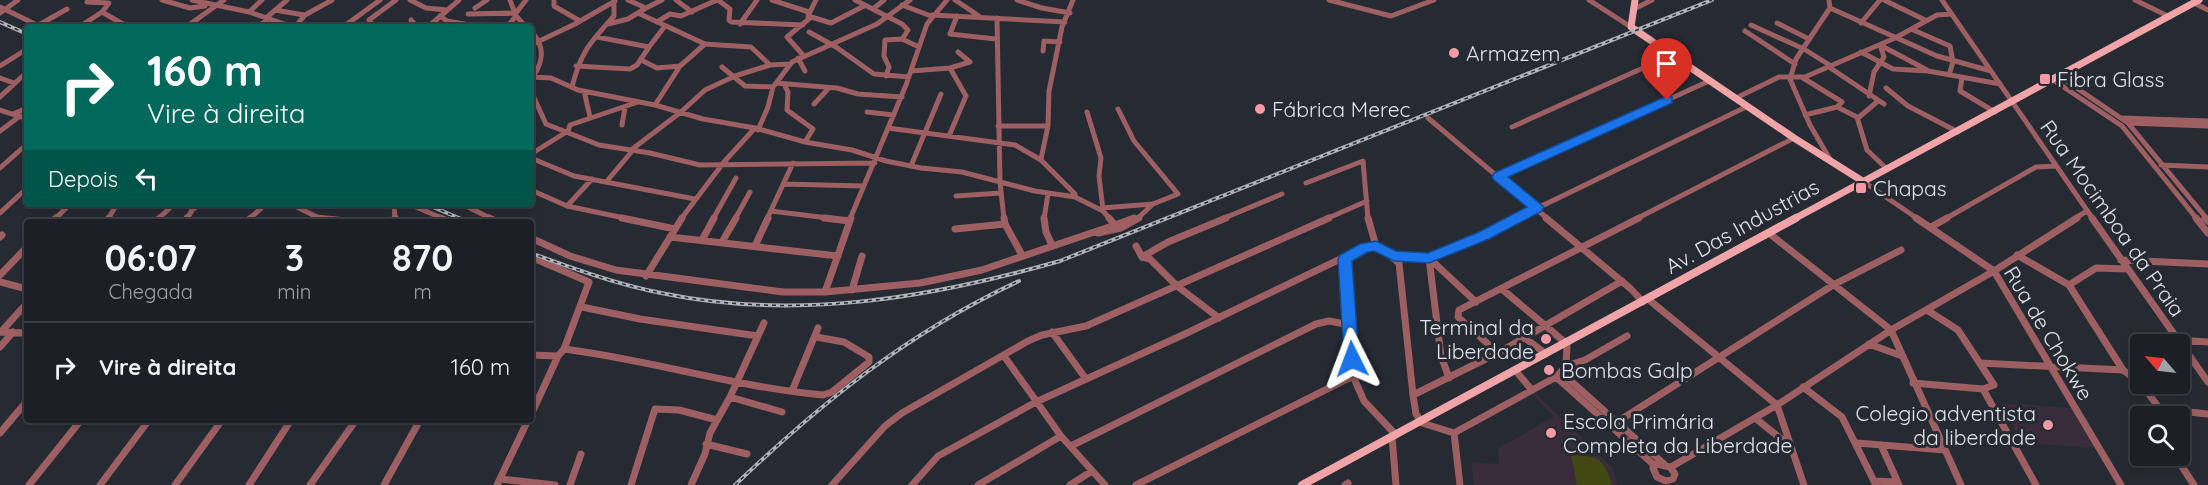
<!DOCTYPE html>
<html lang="pt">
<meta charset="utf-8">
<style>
body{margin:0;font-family:Quicksand,sans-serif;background:#25282e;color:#f1f3f6;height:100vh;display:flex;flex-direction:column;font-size:22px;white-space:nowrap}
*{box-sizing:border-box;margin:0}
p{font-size:20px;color:#a0a3a7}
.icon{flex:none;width:33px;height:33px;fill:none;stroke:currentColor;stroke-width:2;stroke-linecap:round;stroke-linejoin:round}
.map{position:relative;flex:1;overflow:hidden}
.drawer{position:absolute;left:24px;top:219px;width:510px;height:204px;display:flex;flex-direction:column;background:#1c2026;border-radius:6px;box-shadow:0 3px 9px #0003,0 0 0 2px #3a3e43}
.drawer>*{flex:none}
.hud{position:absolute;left:24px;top:24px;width:510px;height:183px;border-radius:6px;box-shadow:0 3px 9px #0003,0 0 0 2px #3a3e43;background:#00695c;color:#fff;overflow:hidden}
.needle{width:39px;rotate:298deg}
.tools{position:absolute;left:2130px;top:334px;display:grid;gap:12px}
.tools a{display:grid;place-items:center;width:60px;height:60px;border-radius:6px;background:#1c2026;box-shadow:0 3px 9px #0003,0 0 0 2px #3a3e43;font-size:30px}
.pin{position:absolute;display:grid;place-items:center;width:51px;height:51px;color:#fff;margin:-62px -26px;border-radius:50% 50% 50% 0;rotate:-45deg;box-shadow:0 0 6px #0007}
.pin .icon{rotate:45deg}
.me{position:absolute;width:66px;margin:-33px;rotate:357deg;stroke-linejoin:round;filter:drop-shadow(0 0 4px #0008)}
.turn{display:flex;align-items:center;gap:21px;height:126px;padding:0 24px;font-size:27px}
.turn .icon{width:78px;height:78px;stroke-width:2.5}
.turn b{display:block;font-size:42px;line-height:51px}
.then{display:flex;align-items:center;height:57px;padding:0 24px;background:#0003;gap:12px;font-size:22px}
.eta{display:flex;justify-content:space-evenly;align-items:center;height:102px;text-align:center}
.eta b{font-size:36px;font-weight:700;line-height:42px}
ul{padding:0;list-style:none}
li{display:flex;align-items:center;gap:18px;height:90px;padding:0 24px;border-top:2px solid #3a3e43}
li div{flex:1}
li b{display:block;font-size:22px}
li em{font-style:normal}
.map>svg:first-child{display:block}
.education{fill:#392d3b}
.green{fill:#424811}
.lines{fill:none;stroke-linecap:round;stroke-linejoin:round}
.minor-far1{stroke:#9d5f62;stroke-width:5}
.minor{stroke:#9d5f62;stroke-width:7}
.major-far1{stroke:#f1a4a7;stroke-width:7}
.major{stroke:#f1a4a7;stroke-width:8}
.rail-casing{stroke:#afb3ba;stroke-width:4}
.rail{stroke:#252a33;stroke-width:1.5;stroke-dasharray:4;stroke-linecap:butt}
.route{fill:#1a73e8;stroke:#114b97;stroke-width:1.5}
.poi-dot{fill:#f49aa4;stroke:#252a33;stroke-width:2}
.labels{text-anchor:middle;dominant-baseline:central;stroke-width:6;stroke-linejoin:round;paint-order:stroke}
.poi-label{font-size:21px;fill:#e1e4ea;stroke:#252a33;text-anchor:start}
.street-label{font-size:21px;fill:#e1e4ea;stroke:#252a33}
</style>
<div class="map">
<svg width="2208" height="485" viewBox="0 0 2208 485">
<rect width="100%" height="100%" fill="#252a33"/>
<!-- education -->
<path class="education" d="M1534,392L1613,468L1617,485H1474L1471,462L1499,464L1498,449L1554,416L1532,394Z
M2001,403L2074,408L2097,448L2022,443Z"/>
<!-- green -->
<path class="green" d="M1571,455C1598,456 1604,458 1612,485H1577Z"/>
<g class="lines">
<!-- minor-far1 -->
<path class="minor-far1" d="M89,0L87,2L109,3L102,12L128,27
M162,0L190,8L205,6
M192,0L249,12L293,27
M410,0L426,8L447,10
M510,0L516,16L526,27
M676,0L692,12
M718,0L730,9L729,20L731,22L803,25
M772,0L809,12
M816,0L808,16L831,23L864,6
M855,0L902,24L908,30L903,38
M955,0L979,16
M1017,0L1042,8L1070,13
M1329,0L1391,16L1434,0
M1589,0L1631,27
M1829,0L1830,8L1796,59L1790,79L1810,125L1831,161
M1884,0L1925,20
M1942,0L2093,219
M2135,0L2170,17
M554,1V6L580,21
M2194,3L2208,10
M902,5L931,16
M0,7L41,27
M475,8L487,0
M646,8L662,0
M1830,8L1937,56L1991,71
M873,9L884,0
M1634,9L1652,0
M275,10L304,15
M249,12L262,0
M0,13L18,0
M638,13L705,44L751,47L770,65
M468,14L516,13L526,0
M932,15L1065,22
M440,16L447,21L481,27
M957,16L950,34L996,39
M266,18L287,0
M997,18L1000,182L1004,219
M411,20L417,27
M657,22L670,14L681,16L717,0
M1777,23L1809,39
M1861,23L1880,0
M608,24L628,19L646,8L628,0
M740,24L757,0
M1751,25L1804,49L1831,66
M37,26L67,9
M79,27L102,12
M186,27L224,0
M257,27L269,19
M295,27L305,15L332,0
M343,27L380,0
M368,27L372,24L369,20L396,0
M428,27L459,0
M507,27L516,16
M1911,29L1950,46L1953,62L1949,75
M531,31C545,46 544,60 533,77
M1745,31L1795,64
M809,32L836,47L874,74L909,77
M597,37L649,47L665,26
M531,45L575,24L615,1
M1880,45L1927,70
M1043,51L1044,41L1060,42
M1861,52L1893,69L1928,71L2000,84
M803,55L787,37L810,18
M798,58L805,71
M641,60L657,68L680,66
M0,66L27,49
M576,66L630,69L637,65L649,47
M722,67L745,86L773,87
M1829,67L1884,104
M911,71L950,68L970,62L958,52
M886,76L889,67L884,56L885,40L902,39L919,47
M2059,76L2128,123L2207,219
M531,77L551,78L578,90L655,105L703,119L755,128L805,142L852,150L886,161L921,168L962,172L1035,191L1075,197L1103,211L1110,219
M0,78L14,83
M1803,78L1842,102L1837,107
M1962,78L1960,91L1995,112
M2053,80L2122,126L2197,219
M776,83L837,88L858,94L902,97
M784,84L788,92L787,110L813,129L805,142
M572,87C581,51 590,43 614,16V1
M1886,88L1908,106L1958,132
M531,91L546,124L599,145L650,153L700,165L875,163
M584,91L590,117
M1869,96L1874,72L1884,57L1880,45
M0,97L27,72
M1736,98L1779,77H1805L1895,38L1937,15L1952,14
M814,104L829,88
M655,105L680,66L705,44
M0,110L27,119
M867,112L894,115
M1087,112L1101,158L1099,176L1103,210
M13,114L27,108
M1805,115L1837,107L1857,117L1867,150L1887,169
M1428,118L1548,219
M1858,118L1878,101
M2122,118L2208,121
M2128,123L2208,126
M622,125L625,107
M998,126H1048
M1512,127L1672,55
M888,128L1015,145L1041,160L1075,194V197
M758,130L768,107L773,87L792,62L877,24L910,0
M0,131L20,116
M949,136L966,96L950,68
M631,150L681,112L705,90L735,76L770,65L790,64
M531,154L568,131L570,125L638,102
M531,158L574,176L695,199
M1041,159L1048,126L1049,91L1062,27L1073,0
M2161,165L2208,167
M911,166L941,94
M0,168L27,144
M1498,177L1709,81
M607,181L633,150
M1864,182L1918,219
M1306,183L1363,161L1368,219
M783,184L863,186
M531,190L567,206L629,219
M956,196L1001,193
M291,204L321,219
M394,204L395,219
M409,204L444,219
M462,204L492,219
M567,206L592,179
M1102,208L1153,204L1178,194L1134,141L1118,109
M771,211L836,219
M0,213L27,188
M55,219L70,204
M108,219L117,204
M158,219L174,204
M187,219L192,210L200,204
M249,219L266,204
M681,219L724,162L755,128
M713,219L736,178
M735,219L750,192
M767,219L793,163
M850,219L906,85L927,24L947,0
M1044,219L1048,194
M1131,219L1134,218
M1137,219L1153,204
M1222,219L1282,194
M1326,219L1367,201
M1515,219L1748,106
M1636,219L1794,138
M1945,219L2036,167L2056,166
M2074,219L2087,211"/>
<!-- minor -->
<path class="minor" d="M316,218L356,222
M395,218V222
M440,218L450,222
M489,218L497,222
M622,218L675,229
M824,218L850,221
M1004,218L1005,224L1022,255
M1044,218L1046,232L1052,245
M1368,218L1376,246
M1546,218L1631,289L1643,302
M1916,218L1994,271L2121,485
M2092,218L2208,382
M2196,218L2208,233
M2205,218L2208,221
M52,222L56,218
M106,222L109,218
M155,222L160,218
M185,222L187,218
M246,222L251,218
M1115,225L1134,218
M1931,227L1947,218
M955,229L1005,224
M1098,233L1121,228L1139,218
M1770,234L1891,330L1961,485
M0,237L2,235
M670,237L838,256
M531,238L570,256L616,270L783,292H825L920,283L982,270L1115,225L1109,218
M702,240L714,218
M722,242L736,218
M755,246L768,218
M1136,246L1142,257L1150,259L1177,286L1219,318
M2017,255L2069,285L2123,370
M1393,256L1429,258L1476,302
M531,257L589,282L564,349L558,356L531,415
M1142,257L1168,242L1226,218
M1344,259L1353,376L1364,401L1396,435
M2121,260L2208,264
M0,275L27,247
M646,276L682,218
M0,282L27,289
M2069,285L2096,268L2127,269
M852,290L862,256
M825,292L851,218
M1648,299L1777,405L1804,485
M582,307L640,319L758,336
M1,332L27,303
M1,332L27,333
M1052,332L1086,379
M1525,338L1546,354
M2177,340L2208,342
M1869,344L1902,356
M0,347L13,332
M564,349C651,360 735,387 823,395L832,392L869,362V357L844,342L816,337
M1498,353L1458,317L1459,310L1639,218
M531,355L558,356
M1004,356L1061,436L1105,485
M1980,363L2123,370L2140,383
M1566,366L1585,360L1627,336
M1515,370L1531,389
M1562,373L1664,464
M1556,377L1654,465
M1449,378L1441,356L1429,258L1484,236L1517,218
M1913,383L1983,389L1994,385L1958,330L1927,310
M2141,384L2160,409L2208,414
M1803,387L1842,417L1876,485
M1983,389L2036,485
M792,391L818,328
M1413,395L1498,353L1622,281
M730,397L782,412
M2148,413L2150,417
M1755,418L1790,446
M1419,422L1454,433L1556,377L1566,366L1567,344L1502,289
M1617,422L1833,285L1901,250
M0,433L27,401
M1454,433L1460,485
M1392,437L1396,485
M1857,443L1944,450
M706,444L747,454
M1881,445L1899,485
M1071,446L1316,324L1329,321L1350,325
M2175,456L2194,485
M1657,464L1670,467L1675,474L1673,479L1666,481L1657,477L1653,468Z
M1671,467L1777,405L1891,330L1994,271L2077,218
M500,479L555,485
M1874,481L1897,482
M29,485L81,420
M100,485L149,420
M175,485L222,420
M249,485L291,420
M310,485L356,420
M384,485L420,420
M497,485L528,420
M570,485L581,454
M631,485L655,409L679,410L717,420
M691,485L705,454L710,433L730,397L764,323
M832,485L885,426L902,413L1028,341L1042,335L1086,326L1329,218
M912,485L938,456L1036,402L1187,333L1365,247L1384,250L1399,263L1413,395L1416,414L1421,421
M978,485L1061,436
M1070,485L1092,471
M1136,485L1353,376
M1345,485L1348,483"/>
<!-- major-far1 -->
<path class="major-far1" d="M1635,0L1631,27L1794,138L1864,182
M1794,219L2199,0"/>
<!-- major -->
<path class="major" d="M1302,485L1796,218"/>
<!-- rail casing -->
<g class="rail-casing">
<path id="rail" d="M0,22L27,34
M426,204L468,222
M531,253C574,269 616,284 661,293C796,321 930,298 1060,261L1712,0
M735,485C822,402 909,332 1019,281"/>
</g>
<!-- rail -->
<use href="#rail" class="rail"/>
</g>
<!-- route -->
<path class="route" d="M1667,96L1672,97V103L1508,177L1544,207L1542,211L1489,239L1429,263L1394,261L1374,251L1368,252L1352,261L1359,359L1357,363H1347L1344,359L1338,259L1340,255L1360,244L1376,241L1396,251L1428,253L1479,232L1527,207L1494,180L1492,177L1494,173Z"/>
<!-- markers -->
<g class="poi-dot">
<circle cx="1454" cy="53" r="6"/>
<rect x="2039" y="73" width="12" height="12" rx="3"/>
<circle cx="1260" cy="109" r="6"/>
<rect x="1855" y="182" width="12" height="12" rx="3"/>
<circle cx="1546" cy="339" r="6"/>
<circle cx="1549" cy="370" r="6"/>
<circle cx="2048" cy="425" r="6"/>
<circle cx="1551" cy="433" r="6"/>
</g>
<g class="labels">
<!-- poi labels -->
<g class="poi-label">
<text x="1466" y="53">Armazem</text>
<text x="2057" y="79">Fibra Glass</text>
<text x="1272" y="109">Fábrica Merec</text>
<text x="1873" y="188">Chapas</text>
<text x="1534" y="327" text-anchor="end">Terminal da<tspan x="1534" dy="24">Liberdade</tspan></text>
<text x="1561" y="370">Bombas Galp</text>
<text x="2036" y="413" text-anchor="end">Colegio adventista<tspan x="2036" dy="24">da liberdade</tspan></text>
<text x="1563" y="421">Escola Primária<tspan x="1563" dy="24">Completa da Liberdade</tspan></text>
</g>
<!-- street labels -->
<g class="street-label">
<text transform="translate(2113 218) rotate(55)">Rua Mocimboa da Praia</text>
<text transform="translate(1742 226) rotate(-29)">Av. Das Industrias</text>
<text transform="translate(2049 333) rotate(59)">Rua de Chokwe</text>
</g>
</g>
</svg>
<div class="tools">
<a><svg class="needle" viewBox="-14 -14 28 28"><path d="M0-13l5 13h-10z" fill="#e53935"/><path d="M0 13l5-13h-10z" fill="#a0a3a7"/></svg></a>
<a><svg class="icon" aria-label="search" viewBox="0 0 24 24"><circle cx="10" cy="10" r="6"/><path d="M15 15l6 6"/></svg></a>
</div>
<div class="pin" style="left:1667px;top:100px;background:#d93025"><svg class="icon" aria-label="arrive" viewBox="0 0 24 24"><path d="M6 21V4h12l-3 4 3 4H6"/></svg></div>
<svg class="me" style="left:1352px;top:359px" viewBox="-20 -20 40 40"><path d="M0-17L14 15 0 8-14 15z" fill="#1a73e8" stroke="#fff" stroke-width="4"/></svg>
<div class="hud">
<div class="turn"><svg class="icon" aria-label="right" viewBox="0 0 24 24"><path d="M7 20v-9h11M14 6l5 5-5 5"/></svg><div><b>160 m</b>Vire à direita</div></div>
<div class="then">Depois<svg class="icon" aria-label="left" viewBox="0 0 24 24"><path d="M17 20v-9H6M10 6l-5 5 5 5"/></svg></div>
</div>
<section class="drawer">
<div class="eta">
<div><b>06:07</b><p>Chegada</p></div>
<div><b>3</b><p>min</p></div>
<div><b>870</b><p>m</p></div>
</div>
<ul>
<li><svg class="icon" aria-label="right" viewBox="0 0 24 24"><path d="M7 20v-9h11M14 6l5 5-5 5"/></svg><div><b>Vire à direita</b></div><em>160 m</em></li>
</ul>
</section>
</div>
